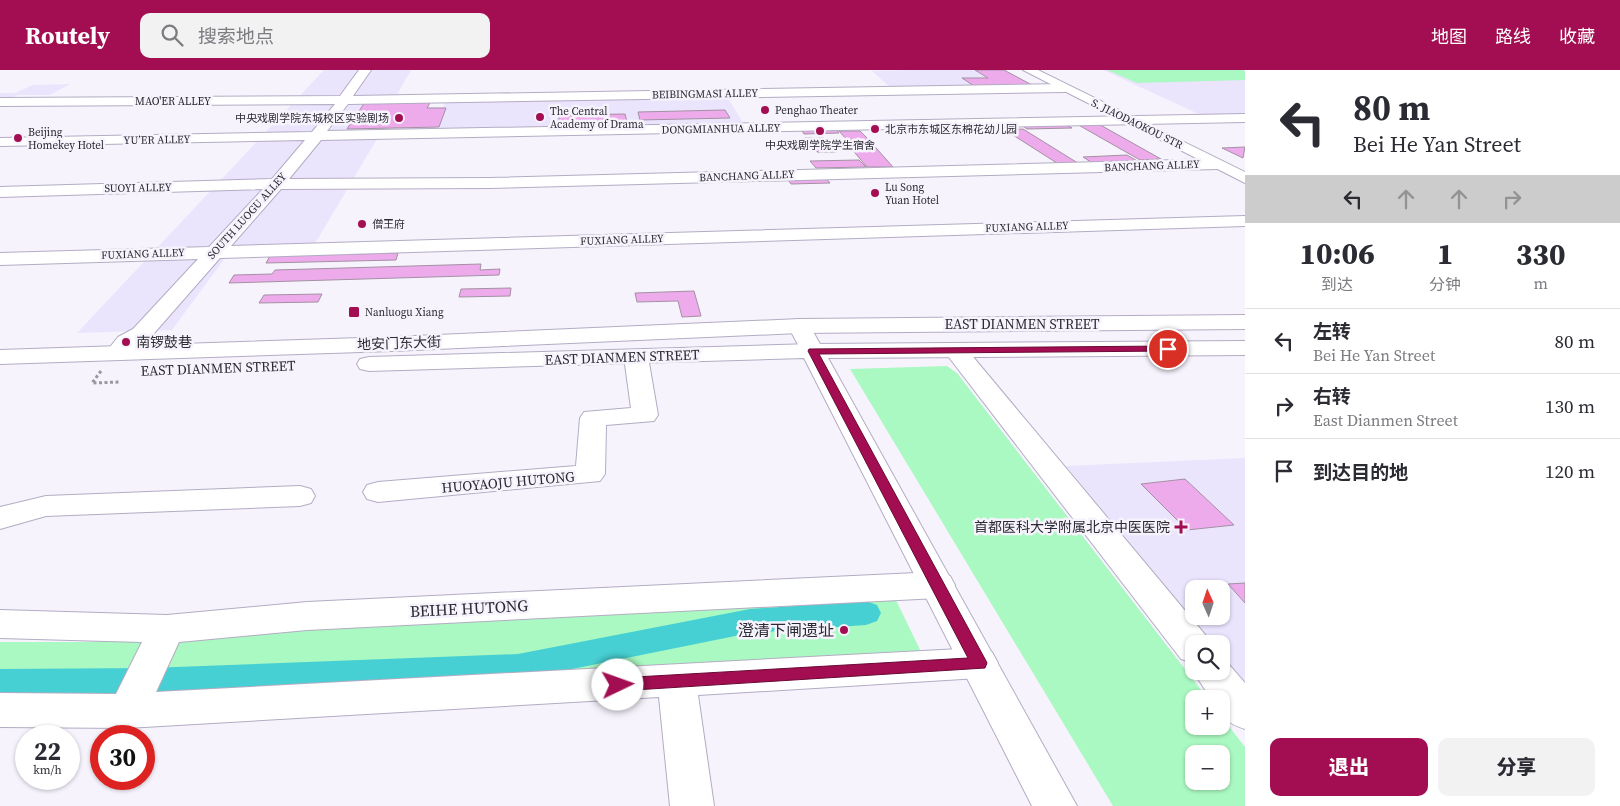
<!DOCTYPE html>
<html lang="zh">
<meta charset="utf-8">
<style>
body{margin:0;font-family:"Source Serif 4","Noto Sans SC",serif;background:#f2f2f3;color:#2b2b33;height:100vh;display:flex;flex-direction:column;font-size:19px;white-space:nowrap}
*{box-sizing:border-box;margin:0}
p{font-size:16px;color:#7c7c81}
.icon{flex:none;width:28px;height:28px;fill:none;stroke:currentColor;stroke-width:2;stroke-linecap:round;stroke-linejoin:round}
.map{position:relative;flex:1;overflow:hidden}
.details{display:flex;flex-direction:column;background:#fff;width:375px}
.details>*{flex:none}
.guide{background:#fff;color:#2b2b33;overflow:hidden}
.needle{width:32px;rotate:357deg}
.tools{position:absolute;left:1185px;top:510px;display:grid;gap:10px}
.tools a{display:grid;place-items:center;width:45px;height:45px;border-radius:10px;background:#fff;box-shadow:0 1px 4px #0004;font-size:25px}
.speed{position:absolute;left:15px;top:655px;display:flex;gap:10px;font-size:25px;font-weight:700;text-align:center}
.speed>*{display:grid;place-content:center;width:65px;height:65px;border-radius:50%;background:#fff;box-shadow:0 1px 4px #0004;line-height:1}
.speed small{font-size:12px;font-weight:400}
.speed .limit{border:8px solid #d22;background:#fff;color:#111}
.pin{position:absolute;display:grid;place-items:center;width:42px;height:42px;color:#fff;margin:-21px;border:2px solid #fff;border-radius:50%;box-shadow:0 1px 5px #0007}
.me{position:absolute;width:55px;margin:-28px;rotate:87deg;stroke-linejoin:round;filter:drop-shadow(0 0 4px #0008)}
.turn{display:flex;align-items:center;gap:18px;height:105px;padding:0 25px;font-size:22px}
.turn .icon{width:65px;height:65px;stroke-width:2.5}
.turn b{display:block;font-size:35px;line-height:42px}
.lanes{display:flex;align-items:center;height:48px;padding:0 25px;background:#0003;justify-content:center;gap:25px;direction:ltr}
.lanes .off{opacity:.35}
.eta{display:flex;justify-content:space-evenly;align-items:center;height:85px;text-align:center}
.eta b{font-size:30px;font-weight:800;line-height:35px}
.action{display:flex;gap:10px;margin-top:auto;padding:10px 25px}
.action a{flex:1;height:58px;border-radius:10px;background:#a20e51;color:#fff;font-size:20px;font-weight:800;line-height:58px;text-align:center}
.action a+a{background:#f2f2f3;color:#2b2b33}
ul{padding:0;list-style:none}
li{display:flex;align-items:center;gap:15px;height:65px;padding:0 25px;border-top:1px solid #e1e1e2}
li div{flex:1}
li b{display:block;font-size:19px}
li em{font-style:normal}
header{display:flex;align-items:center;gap:30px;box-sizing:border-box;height:70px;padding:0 25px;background:#a20e51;color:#fff}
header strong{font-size:24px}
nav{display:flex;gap:28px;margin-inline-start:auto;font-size:18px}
.search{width:350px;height:45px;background:#f2f2f3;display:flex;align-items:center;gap:12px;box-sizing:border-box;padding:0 18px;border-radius:10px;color:#7c7c81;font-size:19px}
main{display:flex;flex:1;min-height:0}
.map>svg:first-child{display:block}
.built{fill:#ebe4fd;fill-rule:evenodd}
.green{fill:#abf9c2;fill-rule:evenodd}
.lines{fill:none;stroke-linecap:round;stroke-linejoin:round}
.canal{fill:#47d0d3;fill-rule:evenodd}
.building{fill:#eeabec;stroke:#a391a3}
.minor-casing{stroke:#b3acc3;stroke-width:2}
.major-casing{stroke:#b3acc3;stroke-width:2}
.path{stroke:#9997a0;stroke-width:3;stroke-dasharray:3 2.5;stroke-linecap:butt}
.minor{fill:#fff;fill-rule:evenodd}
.major{fill:#fff;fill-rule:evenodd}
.route{fill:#a20e51;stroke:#690935}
.poi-dot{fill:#a20e51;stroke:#f6f3fd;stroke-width:2}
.labels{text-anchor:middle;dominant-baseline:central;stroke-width:5;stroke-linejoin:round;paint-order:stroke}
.far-street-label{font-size:11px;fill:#2c2a32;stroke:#f6f3fd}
.far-poi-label{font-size:11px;fill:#2c2a32;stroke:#f6f3fd;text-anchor:start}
.street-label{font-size:14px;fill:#2c2a32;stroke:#f6f3fd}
.poi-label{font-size:14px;fill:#2c2a32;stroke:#f6f3fd;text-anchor:start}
.near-street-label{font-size:16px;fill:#2c2a32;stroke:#f6f3fd}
.near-poi-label{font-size:16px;fill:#2c2a32;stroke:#f6f3fd;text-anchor:end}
</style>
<header>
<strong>Routely</strong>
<div class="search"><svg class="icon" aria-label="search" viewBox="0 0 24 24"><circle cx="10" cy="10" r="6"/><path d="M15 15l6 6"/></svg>搜索地点</div>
<nav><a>地图</a><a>路线</a><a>收藏</a></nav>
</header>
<main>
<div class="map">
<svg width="1245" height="736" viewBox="0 0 1245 736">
<rect width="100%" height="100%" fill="#f6f3fd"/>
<!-- built -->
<path class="built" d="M324,0H411L395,28L431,31L428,38L443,37L446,31L726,25L745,56L377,69L310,182L228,184L172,260L77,263Z
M910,0H1004L1032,15L891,18L872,1Z
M1103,0H1245V45L1203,46Z
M70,14L50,25H18L0,31V23H15L33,15Z
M1245,388V617L1221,588V574H1210L1066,396ZM1194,519H1221V546H1194Z"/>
<!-- green -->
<path class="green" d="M1107,0H1242L1245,1V10L1137,13Z
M947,296L957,303L1208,629H1194V656H1221V646L1245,677V736H1113L850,299ZM1194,684H1221V711H1194Z
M895,528L924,588L0,634V572H86Z"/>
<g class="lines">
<!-- canal -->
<path class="canal" d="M866,531L877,535L881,543L877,551L866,555L750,563L518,610L149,626L0,627V599L149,598L518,584L750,539Z"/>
</g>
<!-- building -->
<path class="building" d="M975,0H1004L1032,15L974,16L962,8H988Z
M431,31L427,38H446L439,57L347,59L365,32Z
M725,40L730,48L640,50L638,42Z
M625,44L627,52L559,53V45Z
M1095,52L1161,89L1140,90L1075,53Z
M1064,53L1072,58L1027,59L1020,54Z
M835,58L839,63L804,64L801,59Z
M1023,59L1081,95H1060L1005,60Z
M839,61H860L869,70H847Z
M805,68H824L836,82H817Z
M844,70H869L893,97H867Z
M1245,77L1243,88L1222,78Z
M1127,85L1139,92L1094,94L1083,87Z
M859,90L866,97L816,98L810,91Z
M825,107L830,113L791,114L787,108Z
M398,183L396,190L266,193L270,186Z
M481,194L480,200L500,199L499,205L229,213L234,205L272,204L275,200Z
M511,218L510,226L459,227L461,219Z
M694,221L701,246L682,247L678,231L637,232L635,223Z
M322,224L318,232L259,233L264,225Z
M1185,409L1234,455L1187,460L1141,414Z
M1245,513V533L1228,514Z"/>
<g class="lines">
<!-- minor casing -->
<g class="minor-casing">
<path id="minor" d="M359,0H371L353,26L1065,14L1071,18L1065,22L348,34L327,61L1245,44V52L321,70L289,109L490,108L1217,89L1225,94L1217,99L490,118L281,119L231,176L1245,146V156L220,188L149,269C144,271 138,274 134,277C123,286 126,291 110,287L106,282L118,267L133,259L198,189L0,195V183L209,177L263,119L0,127V117L272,109L305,70L0,76V68L312,62L335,34L0,36V28L340,26Z
M799,249L807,251L824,281L820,286L812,288L804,286L788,256L791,251Z
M956,274L964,276L1207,567L1210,574H1194V593L1181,589L948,286L944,281L948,276Z
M636,280L644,282L648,287L658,345L654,351L606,355L605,404L600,411L378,432L367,429L363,422L367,415L378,412L576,396L580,348L584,342L631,338L624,287L628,282Z
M300,416L311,419L315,426L311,433L300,436L46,446L0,459V437L46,426Z
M938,502L950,506L955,515L950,524L938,528L307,560L179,572L156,622L979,578L992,582L998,593L992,604L979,608L698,625L714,736H670L659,627L127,658L0,657V623L116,624L142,572L0,568V540L167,545L307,532Z
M1221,588L1225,590L1245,613V659C1227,653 1221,648 1221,629H1211L1193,601H1221Z"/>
</g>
<!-- major casing -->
<g class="major-casing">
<path id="major" d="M1023,0H1038L1245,102V113Z
M1245,245V259L799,263L392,281L0,294V280L392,267L799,249Z
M1245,271V285L828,288L1077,736H1032L804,288L369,301L360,299L357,294L360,289L369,287L812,274Z"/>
</g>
<!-- path -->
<path class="path" d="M101,301L92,313L119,312"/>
<!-- minor -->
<use href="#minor" class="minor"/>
<!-- major -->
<use href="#major" class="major"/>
</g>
<!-- route -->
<path class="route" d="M1168,276L1173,279L1171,281L819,284L985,589L987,593L985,598L618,621L612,619L610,615L612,610L618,608L968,588L808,281L809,279Z"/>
<!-- markers -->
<g class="poi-dot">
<circle cx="765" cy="40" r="5"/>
<circle cx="540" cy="47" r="5"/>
<circle cx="399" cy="48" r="5"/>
<circle cx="875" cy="59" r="5"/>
<circle cx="820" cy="61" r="5"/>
<circle cx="18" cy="68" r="5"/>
<circle cx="875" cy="123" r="5"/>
<circle cx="362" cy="154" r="5"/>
<rect x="348" y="236" width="12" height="12" rx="2.5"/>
<circle cx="126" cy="272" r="5"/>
<path d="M1178.5 449.5h5v5h5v5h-5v5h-5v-5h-5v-5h5z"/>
<circle cx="844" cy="560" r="5"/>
</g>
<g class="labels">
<!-- far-street labels -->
<g class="far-street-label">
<text transform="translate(705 24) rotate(-1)">BEIBINGMASI ALLEY</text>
<text x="173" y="31">MAO'ER ALLEY</text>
<text transform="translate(1137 54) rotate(26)">S. JIAODAOKOU STR</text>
<text transform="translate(721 59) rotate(-1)">DONGMIANHUA ALLEY</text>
<text transform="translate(157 70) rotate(-1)">YU’ER ALLEY</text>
<text transform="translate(1152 96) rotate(-2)">BANCHANG ALLEY</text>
<text transform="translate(747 106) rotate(-2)">BANCHANG ALLEY</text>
<text transform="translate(138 118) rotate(-1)">SUOYI ALLEY</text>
<text transform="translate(247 146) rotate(-48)">SOUTH LUOGU ALLEY</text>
<text transform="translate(1027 157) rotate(-2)">FUXIANG ALLEY</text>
<text transform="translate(622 170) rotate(-2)">FUXIANG ALLEY</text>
<text transform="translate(143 184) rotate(-2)">FUXIANG ALLEY</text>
</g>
<!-- far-poi labels -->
<g class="far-poi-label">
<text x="775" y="40">Penghao Theater</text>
<text x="550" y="41">The Central<tspan x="550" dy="13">Academy of Drama</tspan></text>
<text x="389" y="48" text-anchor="end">中央戏剧学院东城校区实验剧场</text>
<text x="885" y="59">北京市东城区东棉花幼儿园</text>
<text x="28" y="62">Beijing<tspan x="28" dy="13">Homekey Hotel</tspan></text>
<text x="820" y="75" text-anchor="middle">中央戏剧学院学生宿舍</text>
<text x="885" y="117">Lu Song<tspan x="885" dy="13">Yuan Hotel</tspan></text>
<text x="372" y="154">僧王府</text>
<text x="365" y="242">Nanluogu Xiang</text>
</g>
<!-- street labels -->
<g class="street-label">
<text x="1022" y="254">EAST DIANMEN STREET</text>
<text transform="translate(399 273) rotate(-2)">地安门东大街</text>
<text transform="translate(622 287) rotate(-2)">EAST DIANMEN STREET</text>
<text transform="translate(218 298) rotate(-2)">EAST DIANMEN STREET</text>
<text transform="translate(508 412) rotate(-5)">HUOYAOJU HUTONG</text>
</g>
<!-- poi labels -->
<g class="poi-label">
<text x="136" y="272">南锣鼓巷</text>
<text x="1170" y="457" text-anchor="end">首都医科大学附属北京中医医院</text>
</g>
<!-- near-street labels -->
<g class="near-street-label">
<text transform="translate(469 538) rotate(-3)">BEIHE HUTONG</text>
</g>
<!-- near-poi labels -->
<g class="near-poi-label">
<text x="834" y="560">澄清下闸遗址</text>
</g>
</g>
</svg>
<div class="tools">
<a><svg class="needle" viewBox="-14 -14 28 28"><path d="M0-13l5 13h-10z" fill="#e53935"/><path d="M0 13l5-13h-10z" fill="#7c7c81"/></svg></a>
<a><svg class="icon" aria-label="search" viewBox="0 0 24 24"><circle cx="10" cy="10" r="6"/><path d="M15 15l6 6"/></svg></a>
<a>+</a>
<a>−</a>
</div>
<div class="speed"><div>22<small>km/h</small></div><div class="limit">30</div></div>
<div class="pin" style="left:1168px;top:279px;background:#d93025"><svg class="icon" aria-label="arrive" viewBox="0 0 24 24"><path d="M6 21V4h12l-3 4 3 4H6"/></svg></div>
<svg class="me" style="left:618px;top:615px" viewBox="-20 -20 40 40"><circle r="19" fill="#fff"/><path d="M0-13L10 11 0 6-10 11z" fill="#a20e51"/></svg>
</div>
<section class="details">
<div class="guide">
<div class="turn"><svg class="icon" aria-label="left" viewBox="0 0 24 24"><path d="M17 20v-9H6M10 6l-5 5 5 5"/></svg><div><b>80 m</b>Bei He Yan Street</div></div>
<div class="lanes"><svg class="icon" aria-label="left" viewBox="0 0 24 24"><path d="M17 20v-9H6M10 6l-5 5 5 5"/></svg><svg class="icon off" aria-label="ahead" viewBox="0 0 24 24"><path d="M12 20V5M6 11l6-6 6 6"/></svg><svg class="icon off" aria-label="ahead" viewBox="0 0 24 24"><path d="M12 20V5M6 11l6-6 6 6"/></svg><svg class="icon off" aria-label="right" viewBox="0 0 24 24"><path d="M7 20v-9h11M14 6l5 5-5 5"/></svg></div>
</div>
<div class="eta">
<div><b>10:06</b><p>到达</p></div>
<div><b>1</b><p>分钟</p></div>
<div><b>330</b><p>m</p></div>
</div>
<ul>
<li><svg class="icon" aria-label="left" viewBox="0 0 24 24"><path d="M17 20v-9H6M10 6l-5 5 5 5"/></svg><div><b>左转</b><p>Bei He Yan Street</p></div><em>80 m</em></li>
<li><svg class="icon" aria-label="right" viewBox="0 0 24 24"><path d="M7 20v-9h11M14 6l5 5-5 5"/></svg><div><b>右转</b><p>East Dianmen Street</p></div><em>130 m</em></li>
<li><svg class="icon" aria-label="arrive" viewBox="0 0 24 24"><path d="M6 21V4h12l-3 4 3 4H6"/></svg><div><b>到达目的地</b></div><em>120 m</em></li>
</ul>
<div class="action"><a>退出</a><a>分享</a></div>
</section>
</main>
